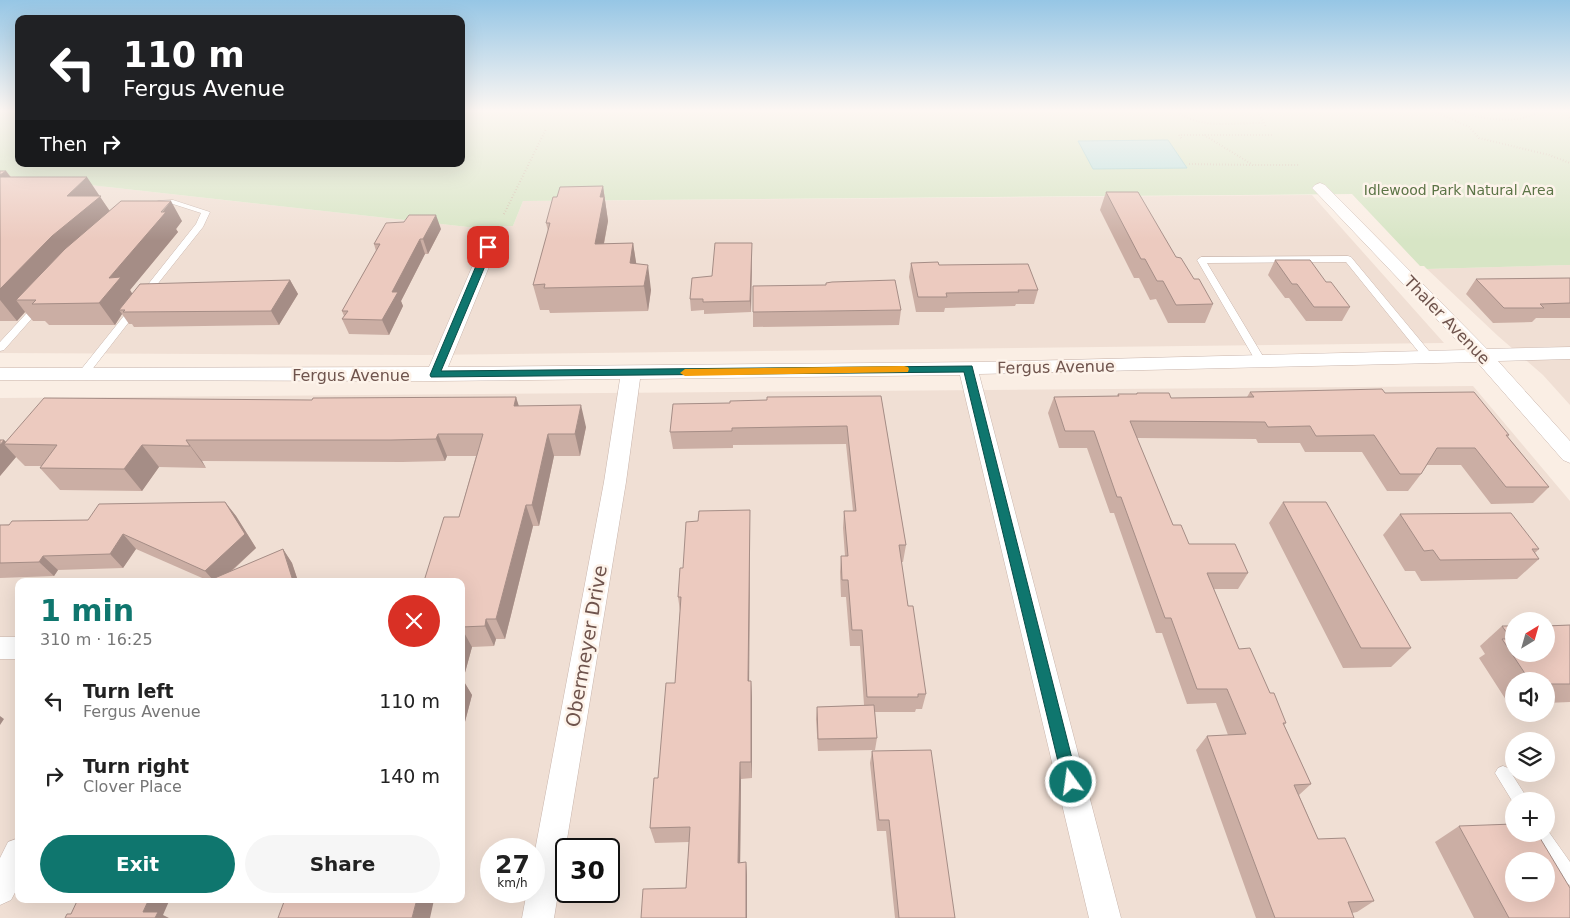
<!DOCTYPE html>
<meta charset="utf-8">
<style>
body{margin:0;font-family:"DejaVu Sans",sans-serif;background:#f6f6f6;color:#222;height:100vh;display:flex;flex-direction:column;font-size:19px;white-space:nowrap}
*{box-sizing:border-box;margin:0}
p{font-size:16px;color:#767676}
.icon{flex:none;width:28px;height:28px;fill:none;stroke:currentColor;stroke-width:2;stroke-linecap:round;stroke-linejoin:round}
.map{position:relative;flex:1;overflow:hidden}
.side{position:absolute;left:15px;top:578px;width:450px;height:325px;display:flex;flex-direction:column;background:#fff;border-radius:10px;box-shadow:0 5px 20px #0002}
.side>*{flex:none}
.guide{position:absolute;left:15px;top:15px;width:450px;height:152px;border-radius:10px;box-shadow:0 5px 20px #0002;background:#202124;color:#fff;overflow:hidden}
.needle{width:32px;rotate:37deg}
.tools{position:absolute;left:1505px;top:612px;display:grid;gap:10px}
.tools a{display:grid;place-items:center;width:50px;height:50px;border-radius:50%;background:#fff;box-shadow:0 5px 20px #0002;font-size:25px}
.speed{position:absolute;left:480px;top:838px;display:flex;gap:10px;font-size:25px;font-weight:700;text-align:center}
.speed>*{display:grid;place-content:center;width:65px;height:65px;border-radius:50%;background:#fff;box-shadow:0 5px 20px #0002;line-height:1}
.speed small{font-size:12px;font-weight:400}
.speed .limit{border:2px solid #111;border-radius:8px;background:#fff;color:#111}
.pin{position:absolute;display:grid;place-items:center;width:42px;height:42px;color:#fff;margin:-21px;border-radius:10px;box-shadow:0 2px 8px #0006}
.me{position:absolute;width:55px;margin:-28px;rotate:346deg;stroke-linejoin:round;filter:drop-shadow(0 0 4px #0008)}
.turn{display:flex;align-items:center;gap:18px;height:105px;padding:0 25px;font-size:22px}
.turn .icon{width:65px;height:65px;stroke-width:2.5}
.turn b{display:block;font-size:35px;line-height:42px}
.then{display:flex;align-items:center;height:48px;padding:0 25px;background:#0003;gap:10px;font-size:19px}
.round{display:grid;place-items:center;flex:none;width:52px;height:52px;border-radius:26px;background:#f6f6f6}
.summary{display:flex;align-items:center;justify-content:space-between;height:85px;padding:0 25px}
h1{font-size:30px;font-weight:700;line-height:38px;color:#0f766e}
.cta{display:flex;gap:10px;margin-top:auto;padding:10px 25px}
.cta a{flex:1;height:58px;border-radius:30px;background:#0f766e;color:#fff;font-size:20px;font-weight:700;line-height:58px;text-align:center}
.cta a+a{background:#f6f6f6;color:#222}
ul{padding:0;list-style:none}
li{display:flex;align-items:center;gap:15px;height:75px;padding:0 25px}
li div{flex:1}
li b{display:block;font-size:19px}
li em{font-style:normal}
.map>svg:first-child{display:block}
.residential{fill:#f0dfd4;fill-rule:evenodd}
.green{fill:#d7e5c5}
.water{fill:#bbe1e0;stroke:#a2d2d1}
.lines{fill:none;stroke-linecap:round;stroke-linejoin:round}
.service-casing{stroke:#c9b5ac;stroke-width:1}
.minor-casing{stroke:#c9b5ac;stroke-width:1}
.path{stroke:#d1ada2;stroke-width:2;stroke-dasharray:0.5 2.5;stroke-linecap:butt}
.service{fill:#fff;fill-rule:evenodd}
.minor{fill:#fff;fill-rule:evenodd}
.wall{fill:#cbaea4}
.shaded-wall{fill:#a58d86}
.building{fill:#eccabf;stroke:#a58d86;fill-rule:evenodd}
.route{fill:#0f766e;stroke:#0a4d48}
.slow{fill:#f59e0b}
.labels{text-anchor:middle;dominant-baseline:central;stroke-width:5;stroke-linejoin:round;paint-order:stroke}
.far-park-label{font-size:14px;fill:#5b7446;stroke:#fdf3ea}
.street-label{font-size:16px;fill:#6f544d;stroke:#fdf3ea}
.near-street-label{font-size:19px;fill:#6f544d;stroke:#fdf3ea}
</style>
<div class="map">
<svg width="1570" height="918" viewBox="0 0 1570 918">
<rect width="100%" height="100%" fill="#faeee4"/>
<!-- residential -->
<path class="residential" d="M0,175L468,227L513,226L523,201L1312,195L1444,343L422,355L0,353Z
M1570,265V405L1543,375L1498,336L1427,269Z
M1473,386L1570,501V918H0V398ZM19,581H461V899H19ZM1514,621H1546V654H1514ZM1514,681H1546V714H1514ZM1514,741H1546V774H1514ZM1514,801H1546V834H1514ZM491,849H534V891H491ZM566,849H609V891H566ZM1514,861H1546V894H1514Z"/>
<!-- green -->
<path class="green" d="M0,112H19V164H461V112H1570V265L1427,269L1424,266H1420L1352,194L523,201L513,226L468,227L0,175Z"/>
<!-- water -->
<path class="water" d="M1168,140L1187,168L1093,169L1078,141Z"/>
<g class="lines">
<!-- service casing -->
<g class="service-casing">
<path id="service" d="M173,200L210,212L203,227L148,296H142V292L196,224L201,213L173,204L158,205L154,203L158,201Z
M1348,256L1351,257L1434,357L1435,359L1434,361H1426L1346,262L1207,263L1267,363L1266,365H1258L1197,260L1201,257Z
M39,302L44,305L42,307L4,350L0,351V342L36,303Z
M134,306L139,309L87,376H79L78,374L79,372L131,307Z
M1503,766L1508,768L1529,801H1514V804L1495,773L1498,768Z
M1546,828L1570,862V885L1564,883L1536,840L1534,834H1546Z"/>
</g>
<!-- minor casing -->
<g class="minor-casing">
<path id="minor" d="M1320,183L1325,185L1487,349L1570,347V359L1498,361L1570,441V463L1563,460L1477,362L979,374L1121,918H1089L960,375L640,379L626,482L554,918H522L527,891H534V856L604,482L620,379L435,381L0,380V368L429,367L488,230L490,227H502L504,230L448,367L981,362L1466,350L1315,191L1312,188L1315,185Z
M0,637H19V659H0Z
M19,838V885L11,900L0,905V858L8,842Z"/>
</g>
<!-- path -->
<path class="path" d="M1177,112C1202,130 1235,122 1264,123
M1258,112L1266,127
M1436,112L1469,127L1479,138L1549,155L1570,163
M1458,112C1486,118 1512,126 1539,112
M1569,112L1568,116L1570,119
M1204,135L1253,165H1299
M1181,138L1179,135H1273
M1189,164L1252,165
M504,214L546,129"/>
<!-- service -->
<use href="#service" class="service"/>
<!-- minor -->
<use href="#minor" class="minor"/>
</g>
<!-- wall -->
<path class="wall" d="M0,171H6L11,177L99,196L110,211L182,221L176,229L178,232L130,290L132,294L290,280L298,294L279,325L134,327L132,324H129L122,314L115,325H49L45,321H33L25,312L17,321H0Z
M603,186L608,221L604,244L633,243L636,264L651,290L648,311L550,313L549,310H540L533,285L548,231L546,223Z
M1106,192L1176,257L1213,304L1205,323H1168L1156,299L1150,300L1139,278H1134L1100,210Z
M404,222L441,229L428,254H425L401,301L403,306L389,335L349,334L342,319L344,316L342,311L376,251L374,244Z
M752,254L751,312L704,314V310L691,311L690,299L712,276Z
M1275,260L1326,282L1350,307L1342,321H1306L1289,298H1285L1268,275Z
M911,263L939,265L1038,290L1034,304H1016L1015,306L945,308L944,312H916L909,277Z
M1570,278V318H1536L1532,322L1493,323L1466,294L1476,279Z
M901,310L899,325L753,327V312Z
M1250,392L1385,393L1509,435L1508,437L1549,487L1533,503L1491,504L1461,465H1427L1421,474L1408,491H1387L1362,452H1305L1300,443H1258L1256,439L1137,438L1173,525L1189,544L1248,573L1238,589H1214L1239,649L1270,693L1286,723L1284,725L1311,784L1299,795L1318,839L1374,901L1357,912L1352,913L1354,918H1256L1196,750L1207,736L1228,735L1216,703L1187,704L1162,633H1156L1114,513H1110L1087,448H1059L1048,413L1054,397L1117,396L1118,394H1136L1137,393L1171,398L1247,397Z
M881,396L906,545L903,562H901L908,606L926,694L922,709H916L915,712H875L877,738L875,750L818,751L816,719L817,707L864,705L860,646H850L846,597H841L840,572L841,556H845L843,528L844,511H853L846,444L733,445V448L673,449L670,432L730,403L767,400Z
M516,397L518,406L586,427L580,456H554L539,526H533L505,639H496L494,646L472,647L463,680L472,695L461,737L459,517L476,456H447L445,461L402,462L202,461L206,468L159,467L142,491L60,490L40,468L41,466H25L16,457L0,476L4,440L6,442L312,400Z
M225,502L236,516L256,548L232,571L283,549L292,563L298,581H209L136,549L123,568L58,570L54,576L0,578V525L88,520Z
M1283,502L1411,648L1391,667L1343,668L1269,523Z
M1400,514L1539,549L1535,553L1539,559L1517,579L1421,581L1415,571H1405L1383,535Z
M750,530L749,681H751L752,699V778L741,779L740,863L746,862L747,876V918H641L686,888L689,842L655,843L650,828L658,778L675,683L680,611L678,597L683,568Z
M1570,625V702L1546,703V681H1514V703H1508L1479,658L1485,654L1480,646L1502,626Z
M872,751L955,918H895L886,831H877L870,763Z
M1459,826L1521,838L1570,918H1474L1435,842Z"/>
<!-- shaded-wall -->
<path class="shaded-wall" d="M6,171L24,196L0,181V175Z
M87,177L117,222L16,300L25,312L17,321L0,300V289L67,196Z
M603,186L608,221L599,269L595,244L600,197Z
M171,201L182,221L176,229L178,232L130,290L135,298L125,310H119L122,314L115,325L99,303L109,278Z
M436,215L441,229L428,254L423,239Z
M420,239L425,254L401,301L403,306L389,335L382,320L392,292Z
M633,243L637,268L630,263Z
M752,243V254L751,312L750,301Z
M648,265L651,290L648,311L644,286Z
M290,280L298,294L279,325L271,311Z
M516,397L523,419L514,406Z
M581,405L586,427L580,456L575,434Z
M438,434L447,456L445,461L436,439Z
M548,434L554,456L539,526L532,505Z
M4,440L8,444H4L16,457L0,476V445Z
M186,440L202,461L206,468L190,446Z
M142,445L159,467L142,491L124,469Z
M225,502L236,516L256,548L220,581H214L205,571Z
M526,505L533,526L505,639L496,619Z
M750,510V530L749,699L748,681Z
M123,534L136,549L123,568L110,554Z
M283,549L292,563L298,581H293Z
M43,556L58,570L54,576L39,562Z
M486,619L496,639L494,646L485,626Z
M461,627L472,647L463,680L472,695L461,737Z
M751,681L752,699V778L751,762Z
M0,716L4,719L0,725Z
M740,762L741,779L740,877L738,863Z
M746,862L747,876V918H746Z
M149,899H170L163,915L169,918H154L143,912Z
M417,899H432L434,900L430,918H412Z"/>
<!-- building -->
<path class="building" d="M0,171H6L0,175Z
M0,177H87L67,196H101L52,236L0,289Z
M603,186L600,197H604L595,244L633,243L630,263L648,265L644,286L544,288L545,284L533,285L550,223H546L553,197H557L560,187Z
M1106,192H1138L1176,257L1181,258L1194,279H1199L1213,304L1176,305L1163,281H1157L1145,259H1141Z
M121,201H171L161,212H166L109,278L121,277L99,303L32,304L36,300H16L65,249Z
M409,215H436L423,239H420L392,292H398L382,320L342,319L348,311H342L380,244H374L386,223L404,222Z
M715,243H752L750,301L703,302V299H690L692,278L712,276Z
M1275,260H1310L1326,282H1331L1350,307H1314L1297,284H1292Z
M938,262L939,265L1028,264L1038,290H1018L1019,292L946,293L947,297H918L911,263Z
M1570,278V303L1540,304L1544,308H1504L1476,279Z
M290,280L271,311L123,312L125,310H119L140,284Z
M895,280L901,310L753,312V286L826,285V283L832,282Z
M1382,389L1385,393L1474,392L1509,435H1506L1549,487H1506L1475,448H1437L1421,474H1400L1374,435L1316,436L1310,426L1268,427L1265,422L1130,421L1173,525H1181L1189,544H1235L1248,573H1207L1239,649L1250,648L1270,693H1274L1286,723H1283L1311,784L1294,785L1318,839L1345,838L1374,901L1348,902L1354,918H1275L1207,736L1246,734L1227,689H1197L1171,618H1165L1121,497H1117L1094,431H1065L1054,397L1119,396L1118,394H1137V393H1169L1171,398L1254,397L1250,392Z
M881,396L906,545H899L908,606H913L926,694H918V697H867L862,630H852L848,580H842L841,556H848L844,511H856L847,426L732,428V431L670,432L673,404L730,403V401L767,400V397Z
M516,397L514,406L581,405L575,434H548L532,505H526L496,619H486L485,626L461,627V581H424L444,517H459L483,434H438L436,439L391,440H186L190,446L142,445L124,469L40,468L57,445L4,444L44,398L312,400L313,398Z
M0,440H4L0,445Z
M225,502L245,534L205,571L123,534L110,554L43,556L39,562L0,563V525H9L12,521L88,520L99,504Z
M1283,502H1326L1411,648H1361Z
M750,510L748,681H751V762H740L738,863L746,862V918H641L643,889L686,888L690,827L650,828L654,778H658L666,683H675L681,597H678L680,568H683L686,522L698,521L699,511Z
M1511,513L1539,549H1532L1539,559L1440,560L1433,550L1424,551L1400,514Z
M283,549L293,581H210V580Z
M1570,625V684H1546V681H1530L1502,639H1511L1502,626H1514V654H1546V626Z
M874,705L877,738L818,739L817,707Z
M931,750L955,918H899L889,820H879L872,751Z
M1513,824L1514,826V834H1518L1521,838H1540L1570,888V918H1509L1459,826ZM1514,861H1546V894H1514Z
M78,899H149L143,912H158L155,918H65L67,914H71Z
M285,899H417L412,918H278Z"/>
<!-- sky -->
<linearGradient id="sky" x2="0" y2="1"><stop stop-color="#96c6e5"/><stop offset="0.46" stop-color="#fdf7f3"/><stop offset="1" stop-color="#fdf7f3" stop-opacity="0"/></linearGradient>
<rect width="1570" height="241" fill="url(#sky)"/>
<!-- route -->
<path class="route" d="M488,245L493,247L441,371L972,366L1078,782L1076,788L1071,790L1065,788L1063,782L964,372L431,377L430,375L484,247Z"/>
<!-- slow -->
<path class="slow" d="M904,366L908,367L909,369L908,372L685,376L680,373L685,369Z"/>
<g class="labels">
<!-- far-park labels -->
<g class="far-park-label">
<text x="1459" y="190">Idlewood Park Natural Area</text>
</g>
<!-- street labels -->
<g class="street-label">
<text transform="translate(1447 320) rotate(46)">Thaler Avenue</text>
<text transform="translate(1056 367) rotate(-1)">Fergus Avenue</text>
<text x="351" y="375">Fergus Avenue</text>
</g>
<!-- near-street labels -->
<g class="near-street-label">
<text transform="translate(586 646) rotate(-80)">Obermeyer Drive</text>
</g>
</g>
</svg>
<div class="tools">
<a><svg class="needle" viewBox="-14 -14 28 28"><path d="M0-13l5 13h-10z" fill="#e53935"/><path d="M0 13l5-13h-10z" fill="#767676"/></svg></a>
<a><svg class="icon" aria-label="sound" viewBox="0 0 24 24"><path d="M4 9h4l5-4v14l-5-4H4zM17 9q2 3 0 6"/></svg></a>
<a><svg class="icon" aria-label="layers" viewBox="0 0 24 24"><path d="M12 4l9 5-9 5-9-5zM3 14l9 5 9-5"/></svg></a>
<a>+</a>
<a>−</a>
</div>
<div class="speed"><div>27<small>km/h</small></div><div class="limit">30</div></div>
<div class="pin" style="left:488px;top:247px;background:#d93025"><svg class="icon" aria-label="arrive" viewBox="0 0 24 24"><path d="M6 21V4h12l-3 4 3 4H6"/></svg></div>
<svg class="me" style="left:1071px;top:782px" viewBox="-20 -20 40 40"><circle r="17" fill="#0f766e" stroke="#fff" stroke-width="3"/><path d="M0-11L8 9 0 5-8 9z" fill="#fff"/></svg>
<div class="guide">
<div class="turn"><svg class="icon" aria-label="left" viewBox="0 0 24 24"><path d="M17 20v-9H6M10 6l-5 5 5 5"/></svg><div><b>110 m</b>Fergus Avenue</div></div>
<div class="then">Then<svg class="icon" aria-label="right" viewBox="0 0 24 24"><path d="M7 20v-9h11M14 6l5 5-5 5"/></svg></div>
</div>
<section class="side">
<div class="summary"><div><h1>1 min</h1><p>310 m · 16:25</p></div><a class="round" style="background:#d93025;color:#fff"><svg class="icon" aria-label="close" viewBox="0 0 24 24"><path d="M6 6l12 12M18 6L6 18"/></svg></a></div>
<ul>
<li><svg class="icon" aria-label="left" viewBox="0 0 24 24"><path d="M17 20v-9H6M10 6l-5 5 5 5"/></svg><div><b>Turn left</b><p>Fergus Avenue</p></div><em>110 m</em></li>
<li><svg class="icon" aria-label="right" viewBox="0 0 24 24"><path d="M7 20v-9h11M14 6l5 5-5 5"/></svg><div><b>Turn right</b><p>Clover Place</p></div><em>140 m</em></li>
</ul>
<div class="cta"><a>Exit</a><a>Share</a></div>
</section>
</div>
